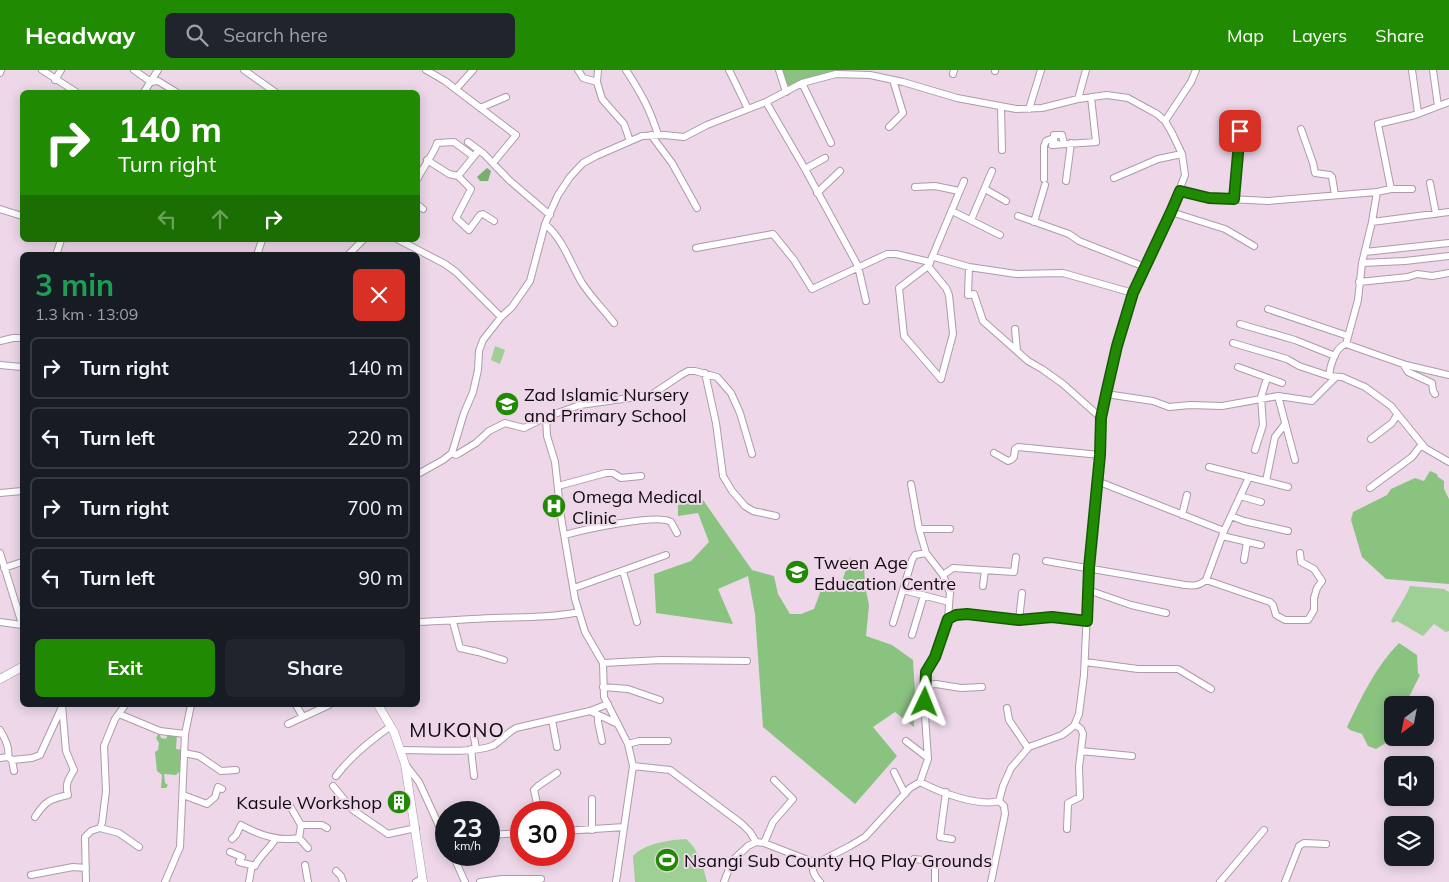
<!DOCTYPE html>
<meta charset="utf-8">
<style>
body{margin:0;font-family:Mulish,sans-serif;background:#20242c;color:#f1f3f6;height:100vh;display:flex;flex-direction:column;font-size:19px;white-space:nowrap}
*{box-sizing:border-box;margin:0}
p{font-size:16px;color:#9ea1a6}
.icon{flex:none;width:28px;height:28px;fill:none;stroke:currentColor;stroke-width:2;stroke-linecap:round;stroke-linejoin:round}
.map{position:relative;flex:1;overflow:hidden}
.panel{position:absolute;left:20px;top:182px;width:400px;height:455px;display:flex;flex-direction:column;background:#171b24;border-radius:8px;box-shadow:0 2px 12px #0003}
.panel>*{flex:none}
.guide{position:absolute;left:20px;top:20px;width:400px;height:152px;border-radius:8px;box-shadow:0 2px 12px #0003;background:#218a03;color:#fff;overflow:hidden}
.needle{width:32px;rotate:212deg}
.tools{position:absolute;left:1384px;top:626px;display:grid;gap:10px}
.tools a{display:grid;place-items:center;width:50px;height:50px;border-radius:8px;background:#171b24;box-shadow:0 2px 12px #0003;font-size:25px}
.speed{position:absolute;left:435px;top:731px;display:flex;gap:10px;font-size:25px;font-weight:700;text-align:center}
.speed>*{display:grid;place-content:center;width:65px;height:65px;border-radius:50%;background:#171b24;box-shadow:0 2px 12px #0003;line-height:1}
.speed small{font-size:12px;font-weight:400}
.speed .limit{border:8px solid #d22;background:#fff;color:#111}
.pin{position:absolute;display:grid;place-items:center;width:42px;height:42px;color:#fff;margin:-21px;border-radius:10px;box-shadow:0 2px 8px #0006}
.me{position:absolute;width:55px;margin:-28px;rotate:2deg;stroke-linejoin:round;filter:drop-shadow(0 0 4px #0008)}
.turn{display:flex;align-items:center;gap:18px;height:105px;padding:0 15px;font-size:22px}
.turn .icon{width:65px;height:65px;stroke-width:2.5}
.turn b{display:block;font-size:35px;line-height:42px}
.lanes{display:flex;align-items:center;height:48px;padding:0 15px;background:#0003;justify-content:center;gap:25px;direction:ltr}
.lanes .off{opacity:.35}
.round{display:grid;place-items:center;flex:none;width:52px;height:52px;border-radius:8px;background:#20242c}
.headline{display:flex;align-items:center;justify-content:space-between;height:85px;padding:0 15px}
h1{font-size:30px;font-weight:700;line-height:38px;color:#1e9e55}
.cta{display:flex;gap:10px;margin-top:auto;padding:10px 15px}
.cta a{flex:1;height:58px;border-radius:8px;background:#218a03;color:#fff;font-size:20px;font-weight:700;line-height:58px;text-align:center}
.cta a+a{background:#20242c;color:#f1f3f6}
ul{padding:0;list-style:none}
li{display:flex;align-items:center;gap:15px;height:62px;margin:0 10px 8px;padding:0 5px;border:2px solid #363941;border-radius:8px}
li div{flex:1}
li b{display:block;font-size:19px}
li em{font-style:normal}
header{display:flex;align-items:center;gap:30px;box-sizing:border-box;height:70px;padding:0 25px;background:#218a03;color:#fff}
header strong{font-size:24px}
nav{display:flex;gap:28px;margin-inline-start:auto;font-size:18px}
.search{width:350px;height:45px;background:#20242c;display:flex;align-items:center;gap:12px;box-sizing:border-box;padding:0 18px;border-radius:8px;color:#9ea1a6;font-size:19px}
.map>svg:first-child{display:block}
.green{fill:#9ecf95}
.forest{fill:#8ac380}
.water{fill:#77af6e}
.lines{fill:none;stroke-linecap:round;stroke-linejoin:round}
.minor-casing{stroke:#ae9aab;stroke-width:8}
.major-casing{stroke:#ae9aab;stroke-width:9}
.minor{stroke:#fff;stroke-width:6}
.major{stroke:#fff;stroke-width:8}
.route-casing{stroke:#155a02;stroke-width:12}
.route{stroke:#218a03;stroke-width:9}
.labels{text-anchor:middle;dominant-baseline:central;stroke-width:4;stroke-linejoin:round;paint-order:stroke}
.poi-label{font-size:18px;fill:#10090f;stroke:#edd7e9;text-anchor:start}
.quarter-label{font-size:20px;letter-spacing:1px;fill:#10090f;stroke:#edd7e9}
</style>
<header>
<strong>Headway</strong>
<div class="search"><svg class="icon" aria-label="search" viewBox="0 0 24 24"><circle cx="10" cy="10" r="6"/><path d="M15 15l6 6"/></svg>Search here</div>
<nav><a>Map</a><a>Layers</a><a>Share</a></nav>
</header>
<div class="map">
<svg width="1449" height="812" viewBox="0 0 1449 812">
<rect width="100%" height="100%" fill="#edd7e9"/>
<!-- green -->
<path class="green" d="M495,276L505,280L500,294L491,290Z
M1410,516L1444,519L1449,522V561L1446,562L1434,554L1423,566L1397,551L1393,553L1391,551C1397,539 1405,529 1410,516Z
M686,769C699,780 703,796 707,812H635L633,786C645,773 670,770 686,769Z"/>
<!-- forest -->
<path class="forest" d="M782,0H837L790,17L786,13Z
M1430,401L1437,404L1438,407L1444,411V419L1449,429V514L1386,509L1362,487L1351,450L1353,442L1387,425L1391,419L1415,408L1424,411Z
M703,430L752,500L774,506L778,524L790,544H801L814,539L821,520H839L850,488L864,495L865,516L869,535L866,566L892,575L913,590L915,622L914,657L895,642L873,657L897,686L855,734L763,657L755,544L748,506L718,519L733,554L656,543L654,504L691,491L709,472L698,443L678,446V435Z
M1399,573L1417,585L1418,603L1420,605L1409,627L1416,634L1392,635V668H1394L1376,679L1368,676L1362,664L1350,660L1347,657C1361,628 1376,596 1399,573Z
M159,663L161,668L166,669L168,663L177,664L176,679L183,680L181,700L176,705L164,704L165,713L168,715L166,718H161L162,705L157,701L155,682L158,680L159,673L156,668Z"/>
<!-- water -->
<path class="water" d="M487,98L491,101L488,111H480L477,107Z"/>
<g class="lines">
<!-- minor casing -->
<g class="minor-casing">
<path id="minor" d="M42,0L76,22
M134,0L151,12L158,11L176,22
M244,0L275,22
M426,0L445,11L516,65L493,93
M578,0L583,8L597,12L602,29L624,54L630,71
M626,0C641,23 650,39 658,65
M729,0L748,39
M779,0L786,22
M1412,0L1418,43
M1433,0L1438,36
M995,1V0
M0,3L1,0
M953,4L954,0
M55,10L61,0
M597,12L598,0
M802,13L831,73
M456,19L473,0
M144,22L158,0
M1078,29L1086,0
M766,32L805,99L858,196L866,231
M1001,37L1002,80
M480,38L506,27
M1029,39L1041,0
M1165,51L1191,12L1196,0
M889,57L903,43L893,10
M1301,59L1313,93L1315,103L1330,105L1332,107L1335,125
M651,65L672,93L697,138
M468,72L484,84L509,110L550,145
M1052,75L1096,72L1091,27
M479,80L458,106L471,119L456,148L469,160L480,145L483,144L494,151
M427,90L449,104L458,106
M805,99L825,88
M418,108C422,99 436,80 437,73L454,72L473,86
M1114,108L1158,89L1182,84
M1044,109V76L1046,71L1051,69L1057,74L1054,72V65H1062L1064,74
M1066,111L1071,73
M1430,113L1436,144
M915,117L935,116L959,121
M985,119L1006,131
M1391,119L1378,54L1415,45L1449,32
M1180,121L1209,128L1268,131L1377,122L1391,119H1412
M817,123L840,101
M1234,129L1240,61
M418,135L423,139
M0,139L22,146
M952,141L1000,165
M1171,142L1225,159L1254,176
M1018,146L1069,164L1079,171L1145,197
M971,150L992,101
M1034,152L1045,115
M1372,152L1449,142
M545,154C564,170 570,193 582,213C591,227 604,240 614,253
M399,170L445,194L456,202L501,247
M696,178L773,164L794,190L812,219L887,184H896L930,192L964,111
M1365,182L1449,173
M56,185L61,170
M257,185L262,170
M348,185L363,170
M934,187L969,197L1016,204L1063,203L1133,223
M930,193L928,196L946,218L949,225L953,264L941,309
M1362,193L1405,191L1449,186
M928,196L899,218L904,266L941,309
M969,197L968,225L974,224L983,251L1028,291L1042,299L1063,314L1101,348
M1359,212L1408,207L1417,204L1432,206L1449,203
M1268,239L1348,266
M1240,254L1295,270L1335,286
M1015,259L1017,280
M0,271L13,268H22
M1233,273L1287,289L1299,296L1329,306L1342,307L1365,317L1391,336L1425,378L1449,392
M1346,274L1358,230L1362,193L1372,152L1377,122
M1403,294L1408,302L1432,313L1433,321L1435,324
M0,295L22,297
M1238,297L1282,313
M705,303L716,353L723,406L732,421L745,436L753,441L776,446
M1329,306C1330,296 1335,277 1346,274L1406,295L1449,305
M1106,324L1153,331L1169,337L1190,335L1222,336L1278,326L1312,331L1336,307
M1278,326L1295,390
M546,347L547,366L555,392L561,447L575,529L585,562L603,593L604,627L628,674L633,696L670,700L742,754L750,762L756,772
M1371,369L1392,353L1397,345
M1255,380L1263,355L1261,327L1267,308
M452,383L456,385L458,384L476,373L489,361L505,353L524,358L546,347L580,335L651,325L681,305L688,301H695L717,307L731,323L740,343L752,384
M994,383L1008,391L1011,390L1014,387L1015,379L1018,377L1100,385
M1209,397L1288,417
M418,404L443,390L452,383L464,343L473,322L478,300L479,281L483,270L501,247L512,237L530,211L545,154L558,125L570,107L583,93L596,86L642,66L664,65L684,67L707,55L766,32L802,13L836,4L870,5L903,12L957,28L1016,39L1042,38L1078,29L1107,25L1128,28L1146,38L1157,44L1165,51L1172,63L1182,84L1185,105L1171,142L1133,223L1117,276L1106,324L1101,348L1100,385L1089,498L1084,605L1079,644L1074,656L1062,665L1029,677L1011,698L1003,716L999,731C978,737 939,722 920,712L910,718L865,767L850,776L823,790L813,792L764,773L756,772L748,776L732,791L724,812
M1266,411L1275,367L1285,354
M911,414L919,459L926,483L943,505L950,523L948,549L944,563L935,587L926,602L925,646L928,689L920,712
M1098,414L1102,413L1224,461
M558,416L606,403H613L621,408L641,406
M1370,418L1412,387L1422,374
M0,423L22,421
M1240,426L1261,432
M1182,445L1187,425
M1231,446L1244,451L1288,461
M919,459H950
M565,465C582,460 658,443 671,452L677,463
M1222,466L1261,475
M0,483L22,554
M1244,490L1247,472
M1046,491L1185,515C1194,516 1199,516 1206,510L1224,461L1249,407
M4,498L22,492
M623,501L637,552
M943,505L953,498L1014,502L1016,487
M1206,510L1270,532L1273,535L1276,545L1285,550H1308L1314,540V528L1317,518L1322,511L1314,499L1301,492L1300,483
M983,516L985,500
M574,518L666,485
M903,520L949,532
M1088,520L1131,535L1166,543
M948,549L956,545L967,544L1019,550L1052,547L1087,551
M1019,550L1022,523
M0,552L22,555
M418,552C443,551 469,549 494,548C523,547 550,548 579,542
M453,552L460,578L478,582L504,590
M893,553L912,490L915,485L926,483
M912,565L924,525
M1085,592L1138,599H1178L1211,619
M603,593L661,590L747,591
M925,615L936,614L961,618L982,617
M603,617L628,619L660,630
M296,635L303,647
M1007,638L1009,650L1028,678
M590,641L618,654
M119,644L160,661L185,664L180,777L165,812
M598,645V652L602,671
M552,650L557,677
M288,654L329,635
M0,660C5,668 10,678 8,687L0,688
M473,661L476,679
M185,664L191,635
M906,671L928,688
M628,674L639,671H668
M471,679L474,706
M401,680C423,680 476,684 494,675C502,670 507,663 516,658L590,641L608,634
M1081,681L1132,686
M184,683L199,686L221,701L236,700
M8,687L12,690L32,688L40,685L61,639
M12,690L14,701
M405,694L419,712L446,771
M894,702L905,724
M336,706C351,686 371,670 391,656
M333,716L353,740L388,764L416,758
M946,722L940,767L952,769
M183,725L207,734L215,727L218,717L222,719
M290,736L301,755L299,768L308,778
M539,742L534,720L538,716L557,703
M35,747C45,731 50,729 68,725C65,714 68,710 74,700L66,681L62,635
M301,755H322L327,758
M100,758L119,763L139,777
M1067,759L1068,733L1080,727L1079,697L1083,664L1081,659L1075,654
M592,760V729
M564,761L624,757
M489,765L521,763
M232,769L236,765L241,755C259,765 279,772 299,768
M764,773L773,752L793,729L774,710
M230,782L242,787L239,792L255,796C260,785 270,779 276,768
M453,785L465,812
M914,789L932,791L935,796V812
M813,792C811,800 814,806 820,812
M305,795L308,812
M336,801L341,806L343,812
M31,805L73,797L86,798
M86,812L85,767L91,761L100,758L102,753L106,721L104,676L115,649L125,635
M249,812L252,795
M416,812L423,808
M480,812L502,809H541
M616,812L633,696
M991,812L1005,744L1004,736L999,731
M1220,812L1264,760
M1285,812L1299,776L1304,773L1326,774"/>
</g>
<!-- major casing -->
<g class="major-casing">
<path id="major" d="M0,609L22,597
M378,635L394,662L405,694L423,812"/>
</g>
<!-- minor -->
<use href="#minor" class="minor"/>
<!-- major -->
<use href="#major" class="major"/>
</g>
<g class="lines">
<!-- route casing -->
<g class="route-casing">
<path id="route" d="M925,632L926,602L935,587L948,549L956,545L967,544L1019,550L1052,547L1087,551L1089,498L1100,385L1101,348L1106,324L1117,276L1133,223L1171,142L1180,121L1209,128L1234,129L1240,61"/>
</g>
<!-- route -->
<use href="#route" class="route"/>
</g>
<!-- icons -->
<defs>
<g id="school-disc" transform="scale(1.25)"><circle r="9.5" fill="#218a03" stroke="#edd7e9"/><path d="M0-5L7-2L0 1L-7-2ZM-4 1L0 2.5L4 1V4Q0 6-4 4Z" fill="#fff"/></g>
<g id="hospital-disc" transform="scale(1.25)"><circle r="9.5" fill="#218a03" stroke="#edd7e9"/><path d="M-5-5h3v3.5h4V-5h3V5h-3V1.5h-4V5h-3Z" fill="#fff"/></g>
<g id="building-disc" transform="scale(1.25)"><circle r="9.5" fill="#218a03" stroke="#edd7e9"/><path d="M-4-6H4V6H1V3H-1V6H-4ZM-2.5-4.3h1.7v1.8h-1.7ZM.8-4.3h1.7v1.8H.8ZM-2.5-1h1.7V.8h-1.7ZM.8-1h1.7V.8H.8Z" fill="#fff"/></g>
<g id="stadium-disc" transform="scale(1.25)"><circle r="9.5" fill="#218a03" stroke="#edd7e9"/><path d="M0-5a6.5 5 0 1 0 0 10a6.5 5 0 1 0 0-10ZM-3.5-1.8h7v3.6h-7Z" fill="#fff"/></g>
</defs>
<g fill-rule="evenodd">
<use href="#school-disc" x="507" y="334"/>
<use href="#hospital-disc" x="554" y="436"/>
<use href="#school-disc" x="797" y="502"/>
<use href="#building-disc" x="399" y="732"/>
<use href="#stadium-disc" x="667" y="790"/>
</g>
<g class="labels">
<!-- poi labels -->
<g class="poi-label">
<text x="524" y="324">Zad Islamic Nursery<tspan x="524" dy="21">and Primary School</tspan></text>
<text x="572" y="426">Omega Medical<tspan x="572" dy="21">Clinic</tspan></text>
<text x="814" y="492">Tween Age<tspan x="814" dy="21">Education Centre</tspan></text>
<text x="382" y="732" text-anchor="end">Kasule Workshop</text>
<text x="684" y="790">Nsangi Sub County HQ Play Grounds</text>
</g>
<!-- quarter labels -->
<g class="quarter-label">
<text x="457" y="659">MUKONO</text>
</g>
</g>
</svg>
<div class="tools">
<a><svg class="needle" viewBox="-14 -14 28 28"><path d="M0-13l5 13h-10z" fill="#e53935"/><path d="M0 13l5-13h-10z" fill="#9ea1a6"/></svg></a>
<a><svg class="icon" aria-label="sound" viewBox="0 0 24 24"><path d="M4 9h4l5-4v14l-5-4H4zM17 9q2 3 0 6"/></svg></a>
<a><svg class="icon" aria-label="layers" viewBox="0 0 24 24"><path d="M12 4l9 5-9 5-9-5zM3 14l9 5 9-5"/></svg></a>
</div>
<div class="speed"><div>23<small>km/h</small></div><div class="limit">30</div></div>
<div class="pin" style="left:1240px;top:61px;background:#d93025"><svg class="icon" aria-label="arrive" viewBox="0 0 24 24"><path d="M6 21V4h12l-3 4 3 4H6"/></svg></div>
<svg class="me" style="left:925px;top:632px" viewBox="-20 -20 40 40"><path d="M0-17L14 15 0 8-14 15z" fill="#218a03" stroke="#fff" stroke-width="4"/></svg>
<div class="guide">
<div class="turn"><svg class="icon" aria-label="right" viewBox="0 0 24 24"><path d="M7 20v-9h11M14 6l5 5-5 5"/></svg><div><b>140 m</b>Turn right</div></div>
<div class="lanes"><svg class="icon off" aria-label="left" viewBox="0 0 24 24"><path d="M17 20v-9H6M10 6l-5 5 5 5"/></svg><svg class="icon off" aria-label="ahead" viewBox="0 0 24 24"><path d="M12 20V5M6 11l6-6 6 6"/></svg><svg class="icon" aria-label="right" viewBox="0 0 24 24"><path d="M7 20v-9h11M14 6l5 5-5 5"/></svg></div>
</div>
<section class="panel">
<div class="headline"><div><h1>3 min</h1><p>1.3 km · 13:09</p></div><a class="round" style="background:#d93025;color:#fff"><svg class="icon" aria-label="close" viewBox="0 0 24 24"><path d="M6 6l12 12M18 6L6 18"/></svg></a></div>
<ul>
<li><svg class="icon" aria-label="right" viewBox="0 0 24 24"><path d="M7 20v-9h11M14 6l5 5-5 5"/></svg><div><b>Turn right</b></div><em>140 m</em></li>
<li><svg class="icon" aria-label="left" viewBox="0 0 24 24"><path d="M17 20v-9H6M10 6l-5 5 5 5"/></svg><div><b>Turn left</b></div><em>220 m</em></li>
<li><svg class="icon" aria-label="right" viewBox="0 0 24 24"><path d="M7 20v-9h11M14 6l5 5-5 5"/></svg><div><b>Turn right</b></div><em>700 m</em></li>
<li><svg class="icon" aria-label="left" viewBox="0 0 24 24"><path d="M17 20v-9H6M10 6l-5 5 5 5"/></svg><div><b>Turn left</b></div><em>90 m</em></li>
</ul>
<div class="cta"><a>Exit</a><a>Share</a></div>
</section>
</div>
